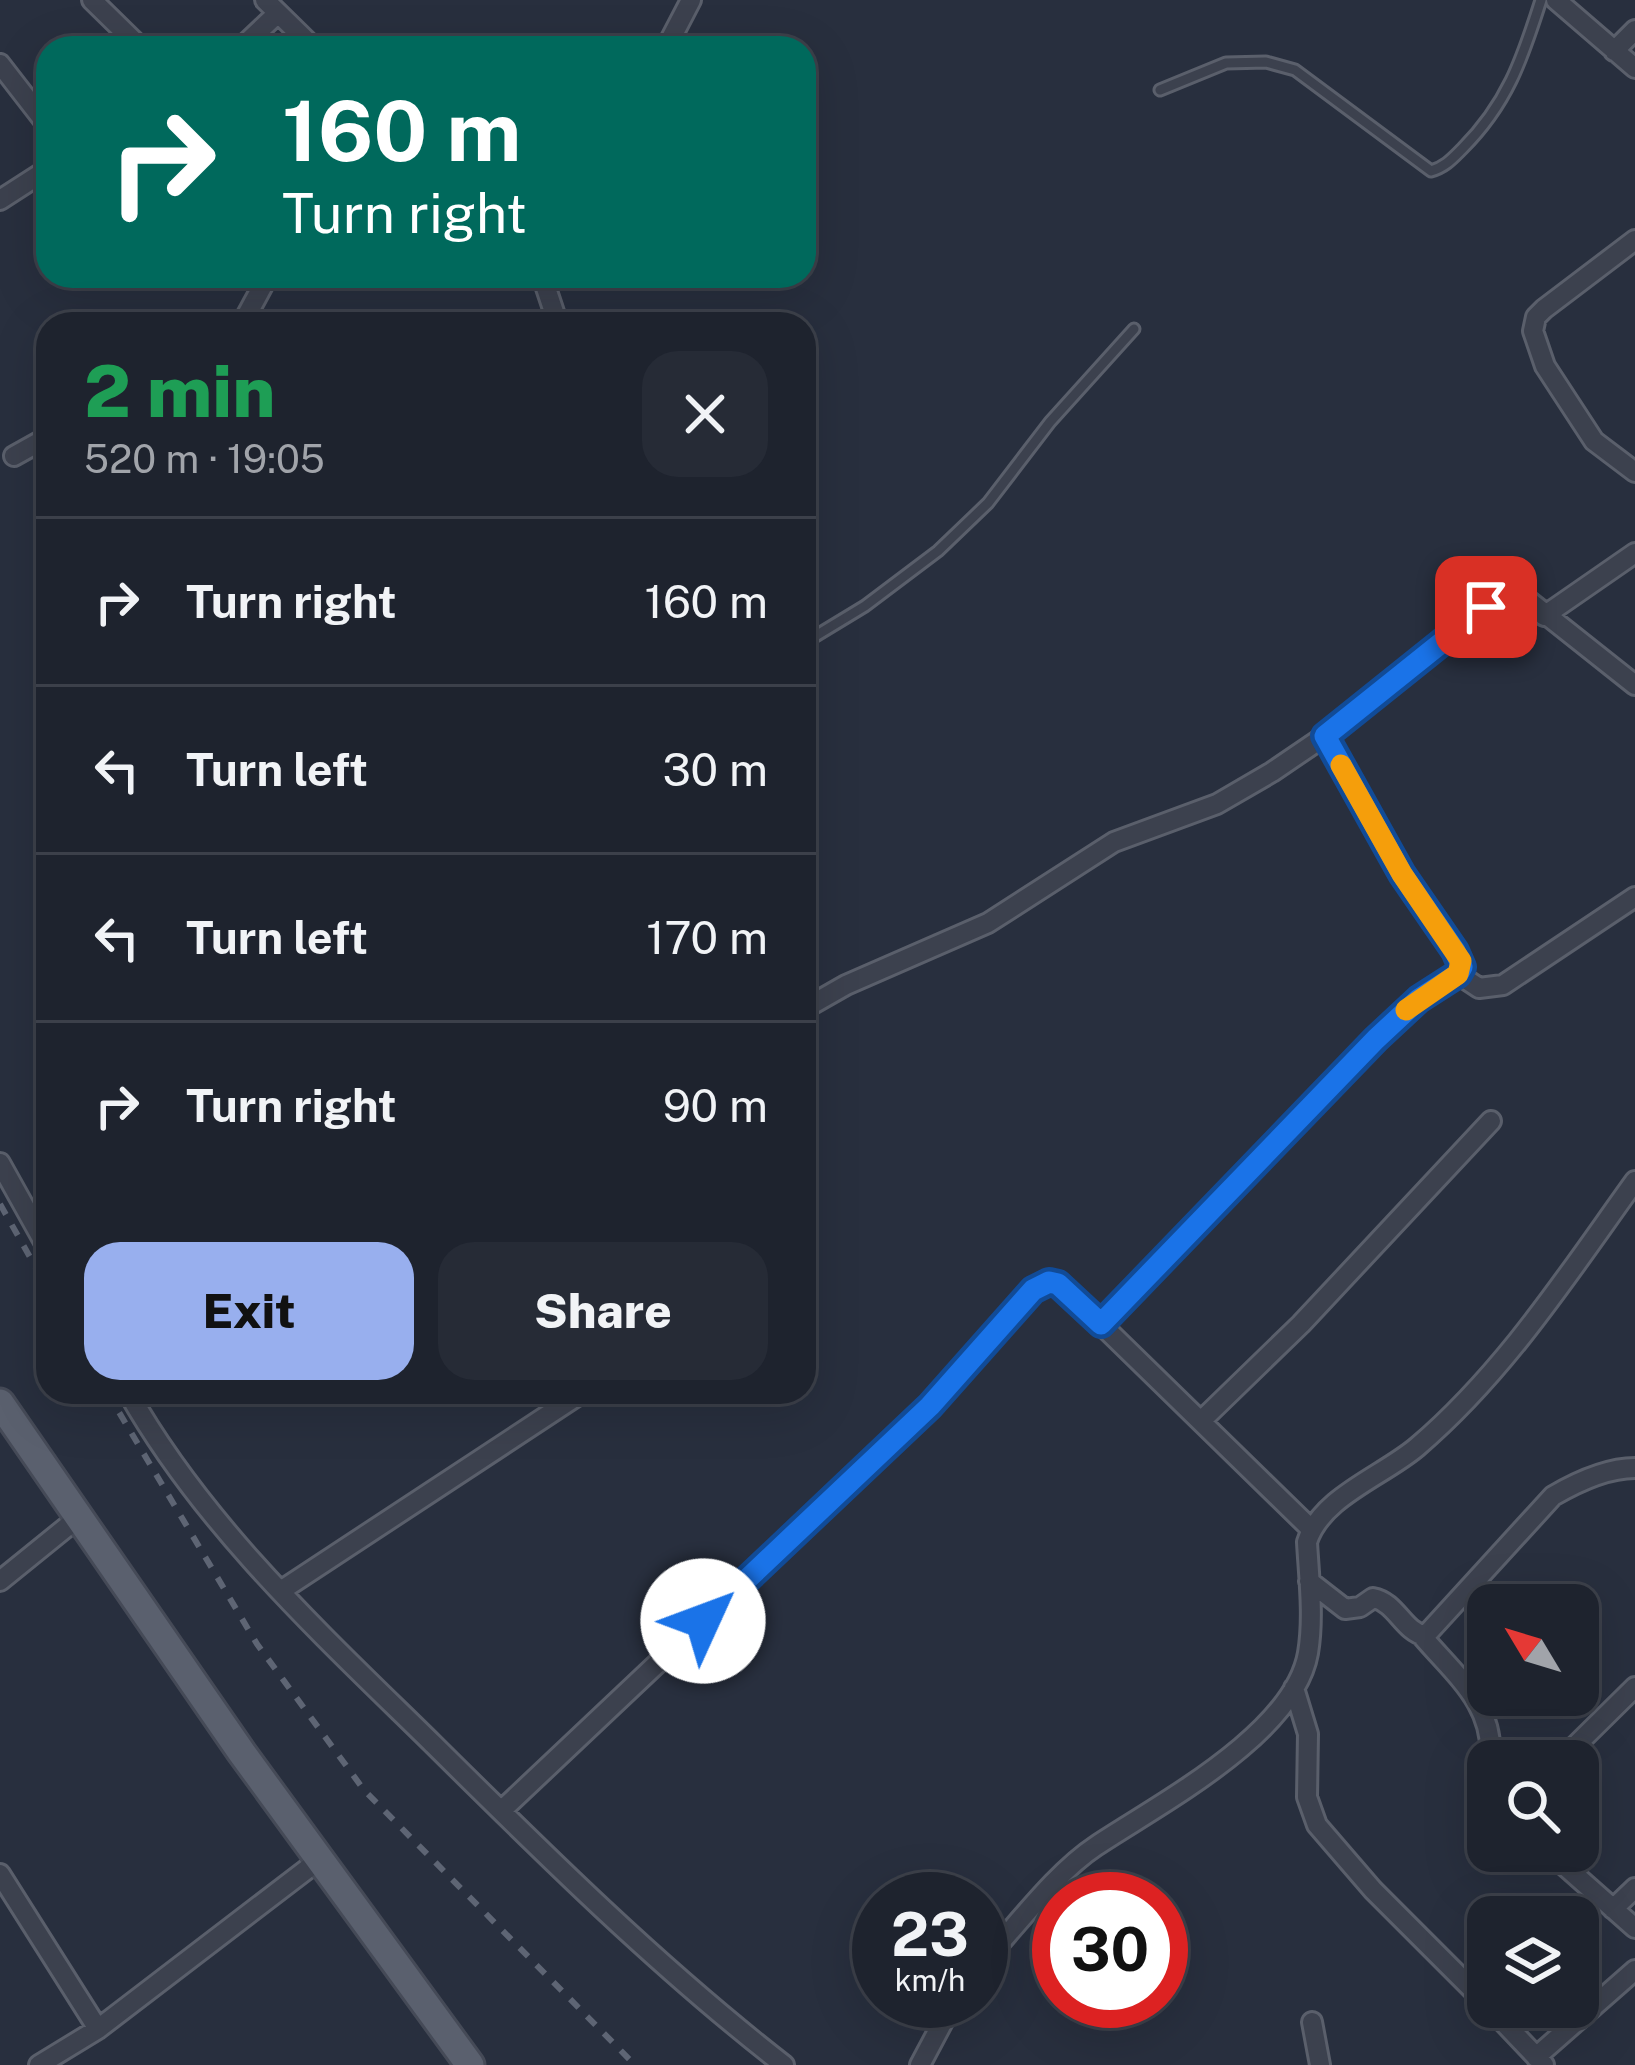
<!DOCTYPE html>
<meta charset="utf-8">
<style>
body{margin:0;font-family:"Public Sans",sans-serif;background:#262b36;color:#f1f3f6;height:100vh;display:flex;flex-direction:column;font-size:45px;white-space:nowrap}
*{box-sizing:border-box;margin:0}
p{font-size:39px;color:#a1a4aa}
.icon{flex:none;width:66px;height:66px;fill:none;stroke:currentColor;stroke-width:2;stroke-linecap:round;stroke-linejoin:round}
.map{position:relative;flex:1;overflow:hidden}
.details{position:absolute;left:36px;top:312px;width:780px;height:1092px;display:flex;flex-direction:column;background:#1e232e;border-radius:36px;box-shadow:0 12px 48px #0002,0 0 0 3px #3c404a}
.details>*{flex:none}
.guide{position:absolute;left:36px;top:36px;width:780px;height:252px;border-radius:36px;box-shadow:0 12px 48px #0002,0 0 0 3px #3c404a;background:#00695c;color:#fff;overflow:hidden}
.needle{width:78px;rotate:308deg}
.controls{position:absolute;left:1467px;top:1584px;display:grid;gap:24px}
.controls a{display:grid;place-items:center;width:132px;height:132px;border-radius:24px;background:#1e232e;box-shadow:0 12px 48px #0002,0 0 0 3px #3c404a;font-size:60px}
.speed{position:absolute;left:852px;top:1872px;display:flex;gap:24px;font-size:60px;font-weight:700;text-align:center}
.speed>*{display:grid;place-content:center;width:156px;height:156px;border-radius:50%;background:#1e232e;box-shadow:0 12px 48px #0002,0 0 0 3px #3c404a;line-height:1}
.speed small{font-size:30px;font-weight:400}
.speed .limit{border:18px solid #d22;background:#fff;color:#111}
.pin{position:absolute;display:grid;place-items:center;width:102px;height:102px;color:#fff;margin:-51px;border-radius:24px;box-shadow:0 6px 18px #0006}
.me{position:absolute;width:132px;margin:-66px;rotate:47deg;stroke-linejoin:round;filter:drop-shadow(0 0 9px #0008)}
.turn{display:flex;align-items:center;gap:42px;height:252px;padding:0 48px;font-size:54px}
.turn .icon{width:156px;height:156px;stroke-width:2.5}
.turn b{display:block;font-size:84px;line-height:102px}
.round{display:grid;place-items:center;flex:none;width:126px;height:126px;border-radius:36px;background:#262b36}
.summary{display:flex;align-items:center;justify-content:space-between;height:204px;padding:0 48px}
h1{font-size:72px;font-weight:800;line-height:90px;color:#1e9e55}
.primary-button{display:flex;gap:24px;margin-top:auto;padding:24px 48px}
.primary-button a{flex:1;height:138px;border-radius:36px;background:#98afee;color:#111;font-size:48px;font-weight:800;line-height:138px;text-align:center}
.primary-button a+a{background:#262b36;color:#f1f3f6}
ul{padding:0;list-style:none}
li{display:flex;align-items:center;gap:36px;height:168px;padding:0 48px;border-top:3px solid #3c404a}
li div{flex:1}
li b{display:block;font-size:45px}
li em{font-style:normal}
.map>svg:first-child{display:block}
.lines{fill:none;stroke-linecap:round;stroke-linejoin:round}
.service-casing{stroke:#5a5f6b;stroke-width:15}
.minor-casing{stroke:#5a5f6b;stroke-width:24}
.primary-casing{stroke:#454a57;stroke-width:33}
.service{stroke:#3c414e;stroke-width:9}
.minor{stroke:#3c414e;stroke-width:18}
.primary{stroke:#5a606e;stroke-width:27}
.rail{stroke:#5e6574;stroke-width:6;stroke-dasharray:12 12;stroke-linecap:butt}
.route-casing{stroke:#114b97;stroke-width:30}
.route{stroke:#1a73e8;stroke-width:21}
.slow{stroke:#f59e0b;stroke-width:21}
</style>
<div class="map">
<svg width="1635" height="2065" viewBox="0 0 1635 2065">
<rect width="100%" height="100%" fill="#282f3e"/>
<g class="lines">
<!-- service casing -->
<g class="service-casing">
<path id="service" d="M1160,90L1226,63L1266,62L1295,70L1431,171C1445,167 1452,159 1462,149C1507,104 1522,60 1541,0
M804,643L865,606L938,551L988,503L1050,422L1134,329"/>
</g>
<!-- minor casing -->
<g class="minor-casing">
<path id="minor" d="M92,0L141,48
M265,0L314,48
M1556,0L1635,68
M241,48L278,13
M666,48L691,0
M1614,51L1635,30
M0,64L48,126
M0,200L48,169
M1635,240L1544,309L1536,317L1533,331L1545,366L1594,441L1635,472
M542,276L558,324
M242,324L268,276
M14,456L48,437
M1544,616L1635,553
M1458,974L1479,988L1503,985L1635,897
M804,1009L846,985L988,923L1114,842L1217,804L1272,772L1325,736L1486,607L1506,597H1524L1635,685
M0,1163L48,1249
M1101,1324L1350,1065L1419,999L1450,981L1462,967L1455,951L1402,874L1325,736
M128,1392C204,1527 323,1636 433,1744C545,1855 659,1968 784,2065
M1201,1421L1301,1324L1491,1121
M0,1581L79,1517
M1309,1581L1345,1609L1360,1607L1373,1598C1396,1602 1403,1631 1425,1636L1553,1496C1577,1482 1607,1468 1635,1468
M282,1590L583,1392
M1422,1636C1456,1676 1495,1705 1490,1761
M1294,1688L1308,1734L1307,1797L1317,1825L1373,1890L1488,2005
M1560,1761L1635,1687
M501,1811L930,1406L1033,1290L1049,1282L1066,1290L1311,1529
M1548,1851L1635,1928
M0,1874L98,2029
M1613,1909L1635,1888
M981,1964C1015,1928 1055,1873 1096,1846C1159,1804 1294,1734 1308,1653C1314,1617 1309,1578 1307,1542C1321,1497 1383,1476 1417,1447C1505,1372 1568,1274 1635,1181
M1489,2007L1544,2065
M1312,2022L1320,2065
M1536,2057L1635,1970
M39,2065L98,2029L319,1860
M920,2065L954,2001"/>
</g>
<!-- primary casing -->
<g class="primary-casing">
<path id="primary" d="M0,1403L242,1753L470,2065"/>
</g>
<!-- service -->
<use href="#service" class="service"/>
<!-- minor -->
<use href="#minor" class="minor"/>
<!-- primary -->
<use href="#primary" class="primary"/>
<!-- rail -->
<path class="rail" d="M0,1204L48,1289
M107,1392L257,1644L364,1790L635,2065"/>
</g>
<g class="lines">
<!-- route casing -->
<g class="route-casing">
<path id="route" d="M703,1621L930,1406L1033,1290L1049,1282L1058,1284L1101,1324L1376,1039L1419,999L1458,974L1462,967L1455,951L1402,874L1325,736L1486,607"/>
</g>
<!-- route -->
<use href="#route" class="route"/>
<!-- slow -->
<path class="slow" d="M1341,765L1402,874L1461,961L1458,974L1406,1010"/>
</g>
</svg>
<div class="controls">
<a><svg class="needle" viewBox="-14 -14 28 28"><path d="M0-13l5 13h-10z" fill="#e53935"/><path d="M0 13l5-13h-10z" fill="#a1a4aa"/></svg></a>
<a><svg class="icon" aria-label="search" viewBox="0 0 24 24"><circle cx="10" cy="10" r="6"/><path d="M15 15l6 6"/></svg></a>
<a><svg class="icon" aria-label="layers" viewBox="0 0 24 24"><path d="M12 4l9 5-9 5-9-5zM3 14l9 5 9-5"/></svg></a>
</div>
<div class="speed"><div>23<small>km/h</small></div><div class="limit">30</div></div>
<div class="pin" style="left:1486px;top:607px;background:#d93025"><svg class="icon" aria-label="arrive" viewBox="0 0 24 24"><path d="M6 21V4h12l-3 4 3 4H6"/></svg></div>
<svg class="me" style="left:703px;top:1621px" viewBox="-20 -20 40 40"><circle r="19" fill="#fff"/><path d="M0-13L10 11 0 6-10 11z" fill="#1a73e8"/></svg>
<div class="guide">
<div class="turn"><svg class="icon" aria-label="right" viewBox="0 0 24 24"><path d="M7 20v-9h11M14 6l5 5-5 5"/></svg><div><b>160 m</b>Turn right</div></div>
</div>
<section class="details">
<div class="summary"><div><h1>2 min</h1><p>520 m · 19:05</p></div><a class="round"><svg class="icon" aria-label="close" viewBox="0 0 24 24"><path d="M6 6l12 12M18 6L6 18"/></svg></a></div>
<ul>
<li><svg class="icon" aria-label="right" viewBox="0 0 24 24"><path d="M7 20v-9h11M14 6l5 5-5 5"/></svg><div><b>Turn right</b></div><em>160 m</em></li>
<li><svg class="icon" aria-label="left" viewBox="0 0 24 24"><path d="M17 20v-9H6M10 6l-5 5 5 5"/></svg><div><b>Turn left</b></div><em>30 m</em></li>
<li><svg class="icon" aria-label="left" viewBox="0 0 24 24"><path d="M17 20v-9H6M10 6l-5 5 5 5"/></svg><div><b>Turn left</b></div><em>170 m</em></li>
<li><svg class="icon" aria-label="right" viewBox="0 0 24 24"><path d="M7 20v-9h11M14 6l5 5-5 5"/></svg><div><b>Turn right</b></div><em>90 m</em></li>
</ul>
<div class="primary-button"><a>Exit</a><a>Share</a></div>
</section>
</div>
